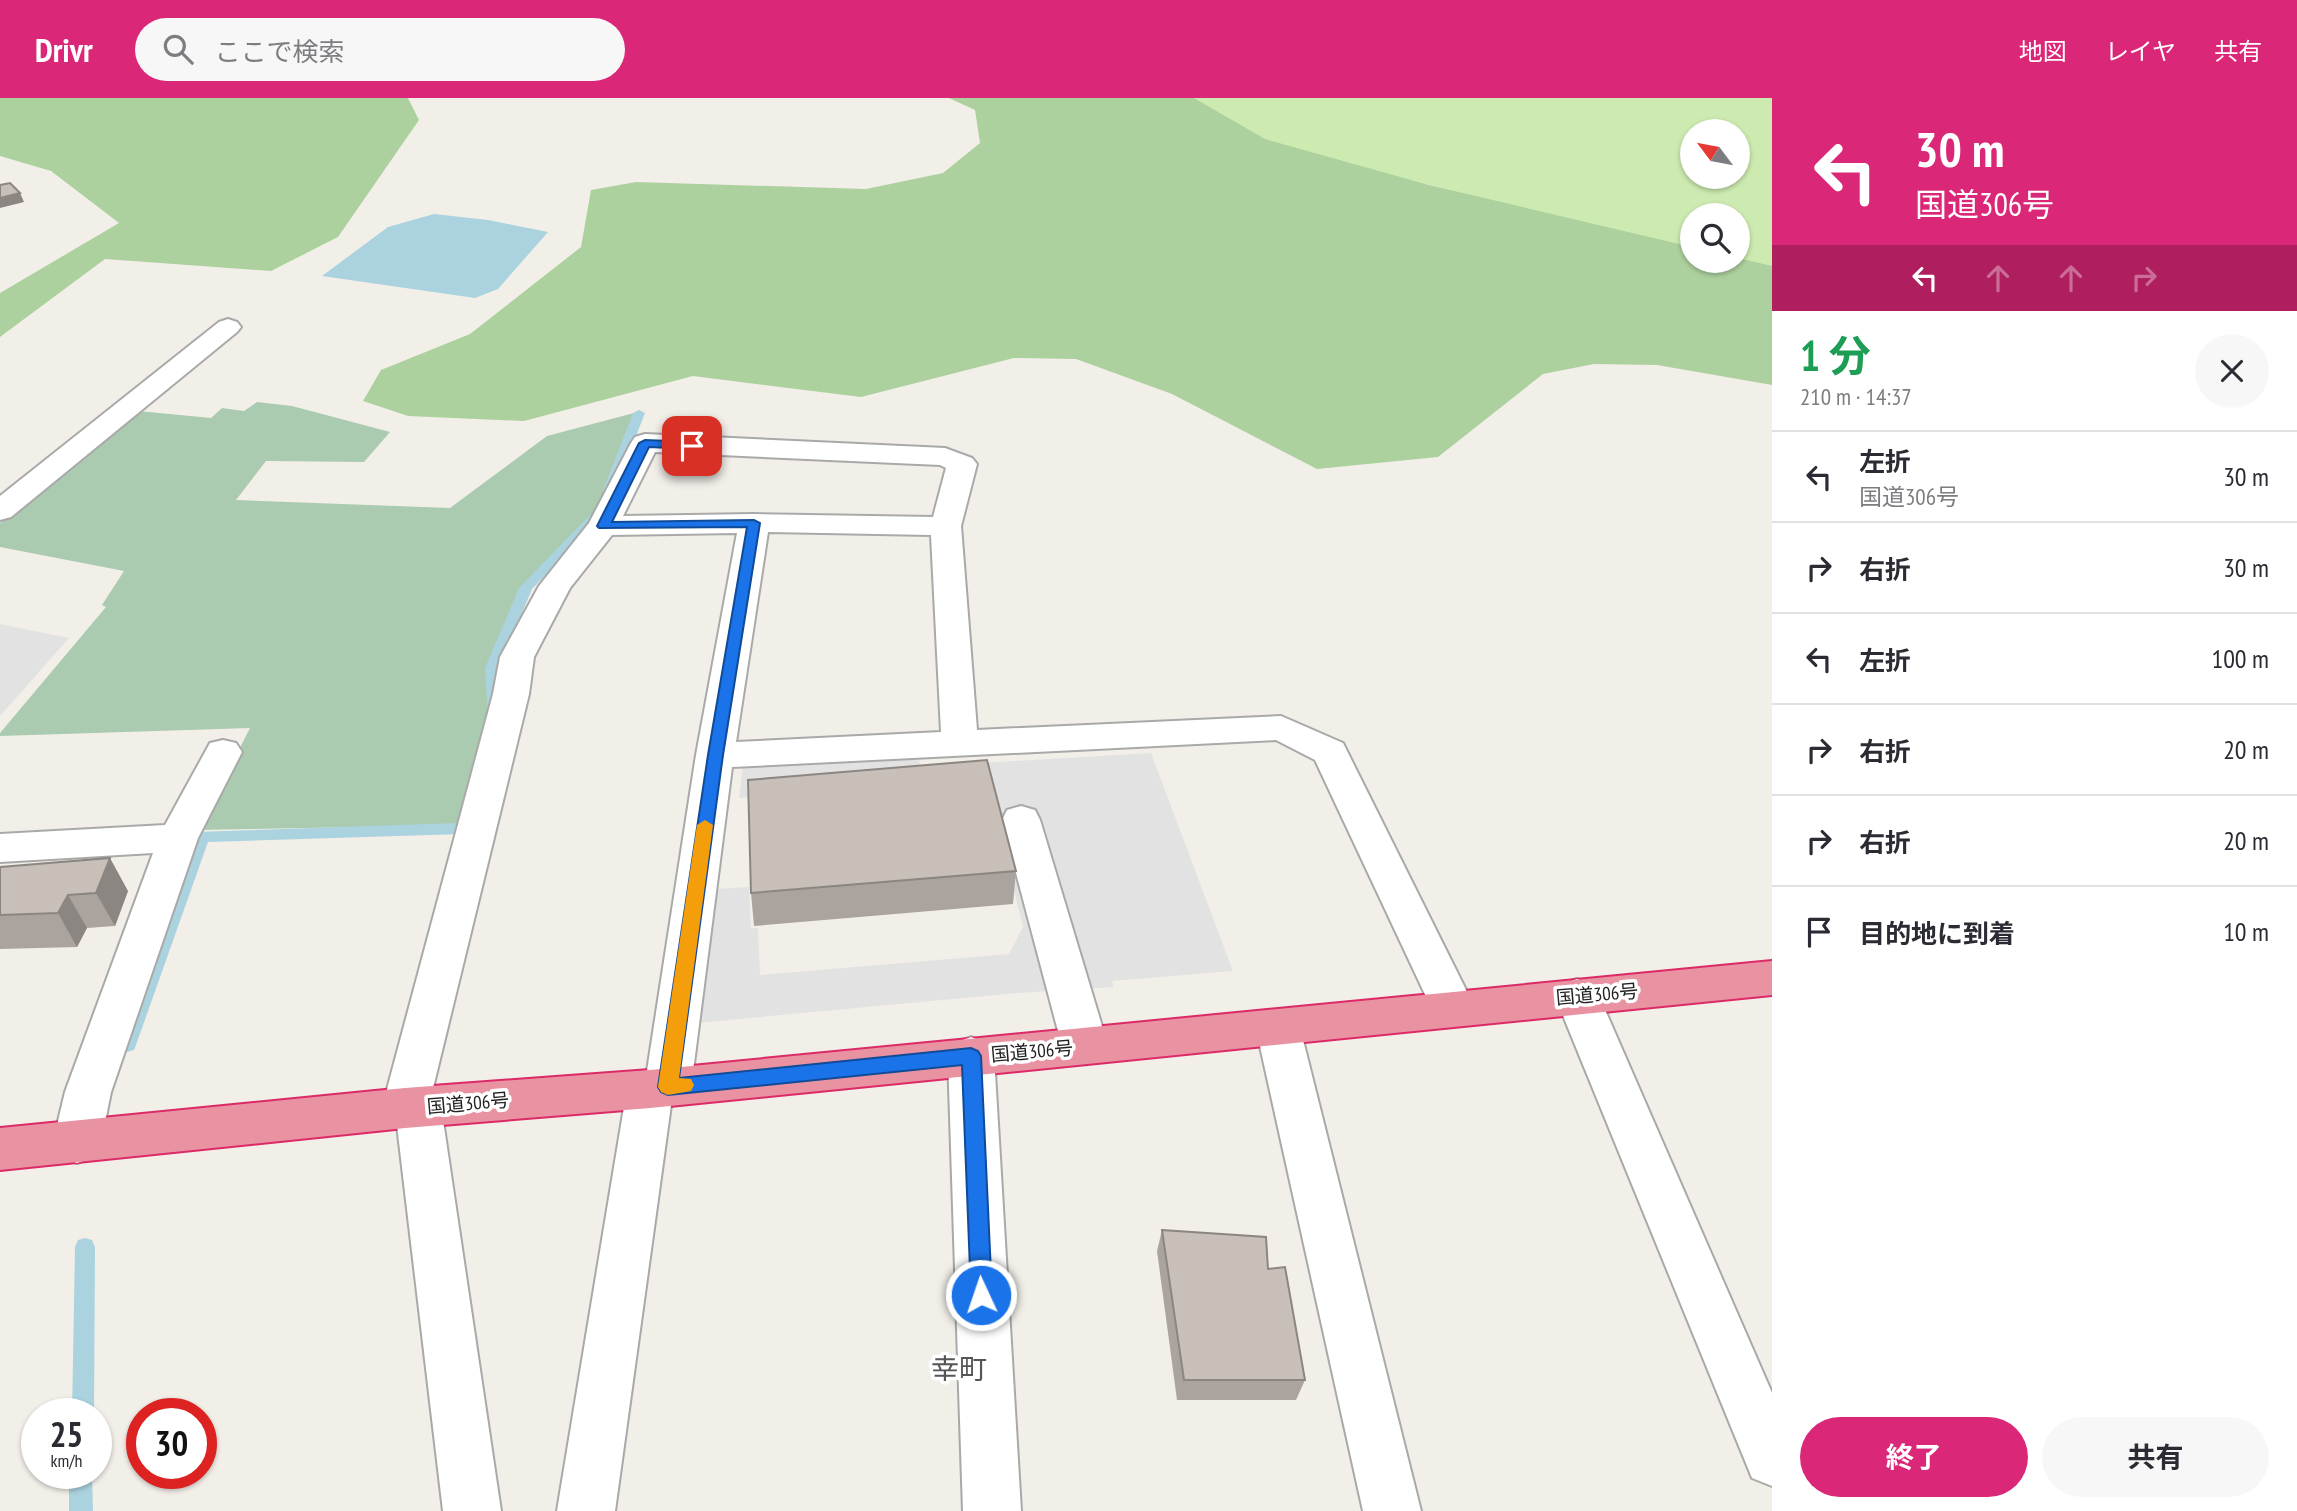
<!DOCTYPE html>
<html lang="ja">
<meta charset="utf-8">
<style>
body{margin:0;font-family:"PT Sans Narrow","Noto Sans JP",sans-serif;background:#f7f7f7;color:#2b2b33;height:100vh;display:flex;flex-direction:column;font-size:26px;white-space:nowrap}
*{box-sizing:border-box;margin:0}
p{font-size:23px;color:#7c7c81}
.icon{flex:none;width:38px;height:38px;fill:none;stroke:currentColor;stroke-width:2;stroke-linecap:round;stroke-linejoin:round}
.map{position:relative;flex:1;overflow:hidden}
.panel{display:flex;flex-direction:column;background:#fff;width:525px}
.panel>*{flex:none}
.banner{background:#db2777;color:#fff;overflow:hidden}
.needle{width:46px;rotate:302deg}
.tools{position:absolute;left:1680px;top:21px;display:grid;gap:14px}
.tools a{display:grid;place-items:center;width:70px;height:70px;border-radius:50%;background:#fff;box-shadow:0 2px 5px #0004;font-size:35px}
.speed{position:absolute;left:21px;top:1300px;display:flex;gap:14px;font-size:35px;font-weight:700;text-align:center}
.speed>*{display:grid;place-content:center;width:91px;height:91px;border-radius:50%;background:#fff;box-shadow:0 2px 5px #0004;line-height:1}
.speed small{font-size:18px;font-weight:400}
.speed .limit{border:10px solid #d22;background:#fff;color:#111}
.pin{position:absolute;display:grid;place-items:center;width:60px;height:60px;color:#fff;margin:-30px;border-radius:14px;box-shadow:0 4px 10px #0006}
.me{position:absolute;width:77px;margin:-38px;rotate:357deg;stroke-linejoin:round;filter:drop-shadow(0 0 5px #0008)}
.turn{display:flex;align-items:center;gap:24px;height:147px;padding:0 28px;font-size:32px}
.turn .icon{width:91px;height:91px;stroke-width:2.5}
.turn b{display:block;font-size:49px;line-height:60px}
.lanes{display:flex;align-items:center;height:66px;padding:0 28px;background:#0003;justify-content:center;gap:35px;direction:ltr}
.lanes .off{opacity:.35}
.round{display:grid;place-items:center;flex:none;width:74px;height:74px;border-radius:37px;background:#f7f7f7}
.headline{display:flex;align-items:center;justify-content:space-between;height:119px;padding:0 28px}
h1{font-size:42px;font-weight:700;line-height:52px;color:#1e9e55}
.action{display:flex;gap:14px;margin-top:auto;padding:14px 28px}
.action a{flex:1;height:80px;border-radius:42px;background:#db2777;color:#fff;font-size:28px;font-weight:700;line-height:80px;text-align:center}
.action a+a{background:#f7f7f7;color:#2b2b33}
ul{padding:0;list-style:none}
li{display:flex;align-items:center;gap:21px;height:91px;padding:0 28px;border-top:2px solid #e1e1e2}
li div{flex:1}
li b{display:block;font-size:26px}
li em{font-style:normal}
header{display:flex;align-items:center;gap:42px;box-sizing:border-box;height:98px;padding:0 35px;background:#db2777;color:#fff}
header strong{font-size:33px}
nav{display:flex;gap:38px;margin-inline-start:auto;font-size:24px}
.search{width:490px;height:63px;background:#f7f7f7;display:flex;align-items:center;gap:18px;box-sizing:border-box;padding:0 24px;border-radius:38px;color:#7c7c81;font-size:26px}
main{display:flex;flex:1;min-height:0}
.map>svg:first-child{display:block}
.grass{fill:#cdebb0;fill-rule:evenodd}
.forest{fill:#add19e}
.cemetery{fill:#aacbaf}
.parking{fill:#e2e2e2}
.water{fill:#aad3df}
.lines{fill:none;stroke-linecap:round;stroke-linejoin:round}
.stream{fill:#aad3df;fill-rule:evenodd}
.minor-casing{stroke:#a9a9a9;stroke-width:4}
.highway-casing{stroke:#dc2a67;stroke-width:4}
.minor{fill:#fff;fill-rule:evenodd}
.highway{fill:#e892a2;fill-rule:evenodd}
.wall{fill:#aba49e}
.shaded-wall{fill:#8b8681}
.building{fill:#c7bfb8;stroke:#8b8681;stroke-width:2}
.route{fill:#1a73e8;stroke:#114b97;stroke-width:2}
.slow{fill:#f59e0b}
.labels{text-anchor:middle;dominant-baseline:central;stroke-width:7;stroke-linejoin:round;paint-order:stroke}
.street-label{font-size:19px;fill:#222;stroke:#fff}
.near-quarter-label{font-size:28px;fill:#555;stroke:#fff}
</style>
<header>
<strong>Drivr</strong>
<div class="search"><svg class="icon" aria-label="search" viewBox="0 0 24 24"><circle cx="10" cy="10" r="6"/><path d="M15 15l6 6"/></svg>ここで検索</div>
<nav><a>地図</a><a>レイヤ</a><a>共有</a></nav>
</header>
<main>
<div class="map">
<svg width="1772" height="1413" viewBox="0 0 1772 1413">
<rect width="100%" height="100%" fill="#f2efe9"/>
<!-- grass -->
<path class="grass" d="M1141,0H1772V171L1738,163V117H1692V154L1243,39ZM1692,33H1738V79H1692Z"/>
<!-- forest -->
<path class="forest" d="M0,0H408L419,22L338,139L271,173L105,161L0,239V195L119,125L51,73L0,58Z
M949,0H1194L1265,41L1429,87L1692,149V163H1738V160L1772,168V287L1657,267L1594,266L1543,276L1438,359L1317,371L1172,296L1076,261L1014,260L861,299L693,278L524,323L408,318L363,303L381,272L470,236L581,149L591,92L636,84L866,91L943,75L980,45L975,12Z"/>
<!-- cemetery -->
<path class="cemetery" d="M257,304L292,308L390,334L364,364L266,363L236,402L450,410L547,338L634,315L601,405L587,427L525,489L489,570L490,623L461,727L198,732L250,630L0,638V635L106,509L102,507L124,473L0,449V425L138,313L211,320L222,310L244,313Z"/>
<!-- parking -->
<path class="parking" d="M0,526L69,540L0,618Z
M1151,655L1233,873L1112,883L1114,889L1017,895L696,925L717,791L749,789L751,830H758L760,877L1009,856L1023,829L982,665Z
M849,660H919L923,689L739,700L743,669Z"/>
<!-- water -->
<path class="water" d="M434,116L488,122L548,134L498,191L475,200L322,178L388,129Z"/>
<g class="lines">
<!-- stream -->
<path class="stream" d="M639,312L645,315L615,392L609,396L605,395L603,392L633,315Z
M594,416L598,417V423L532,491L499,570L500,616L498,619H488L485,570L519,490L590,417Z
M467,712L475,718L469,734L463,736L208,744L136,947L134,952L127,954L120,952L118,947L196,734L457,725L461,714Z
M85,1140L92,1142L95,1149L94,1316H72L75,1149L78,1142Z
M69,1376H92L93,1413H69Z"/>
<!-- minor casing -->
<g class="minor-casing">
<path id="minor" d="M228,221L237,224L241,229L237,234L11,419L0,422V398L219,224Z
M645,336L945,350L972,360L977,366L961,428L977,632L1281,618L1343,645L1475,910L1469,922L1453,927L1437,922L1315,662L1276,642L732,669L691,989L684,1003L671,1007L615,1413H557L627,991L634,977L647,973L696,657L737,435L612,437L570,490L534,559L529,596L432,994L441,1009L501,1413H443L397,1027L388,1024L382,1010L493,596L500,559L539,488L589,425L631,345L635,339ZM655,354L940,367L946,370L933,419L754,416L623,418ZM768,434L931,437L941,634L736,644Z
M223,642L236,645L242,654L198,740L111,994L101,1044L94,1059L77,1065L60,1059L53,1044L65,994L153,755L0,764V736L165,727L210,645Z
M1021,708L1035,712L1040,722L1108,948L1101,961L1085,966L1069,961L1062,948L1002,722L1007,712Z
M1577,881L1592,886L1599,898L1772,1295V1388L1752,1380L1555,898L1562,886Z
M1278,912L1294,917L1300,930L1421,1413H1363L1256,930L1262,917Z
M971,939L987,945L994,958L1021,1413H963L948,958L955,945Z"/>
</g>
<!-- highway casing -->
<g class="highway-casing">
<path id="highway" d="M1772,863V897L650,1010L405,1030L0,1072V1030L405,990L650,972Z"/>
</g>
<!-- minor -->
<use href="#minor" class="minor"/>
<!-- highway -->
<use href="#highway" class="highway"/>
</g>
<!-- wall -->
<path class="wall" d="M0,769L128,793L115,828L87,830L77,849L0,851Z
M1016,773L1013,806L754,828L751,795Z
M1162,1132L1268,1171L1305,1282L1296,1302H1177L1157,1153Z"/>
<!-- shaded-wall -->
<path class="shaded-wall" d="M20,95L24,104L0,110V100Z
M110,760L128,793L115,828L96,795Z
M68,797L87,830L77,849L58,815Z"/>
<!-- building -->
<path class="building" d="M10,85L20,95L0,100V87Z
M987,662L1016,773L751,795L748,682Z
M110,760L96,795L68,797L58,815L0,817V769Z
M1162,1132L1266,1139L1268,1171L1285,1169L1305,1282H1184Z"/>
<!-- route -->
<path class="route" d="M645,342L692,344L698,348L692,351L649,349L612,424L754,422L760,425L723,657L679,980L971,950L978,953L981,958L992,1197L989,1204L981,1207L974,1204L971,1197L962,967L668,997L661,994L658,989L708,657L747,429L599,430L597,428L639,345Z"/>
<!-- slow -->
<path class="slow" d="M705,722L713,727L679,980L691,981L694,987L691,993L668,997L661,994L658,989L697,727Z"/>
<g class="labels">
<!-- street labels -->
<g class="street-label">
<text transform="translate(1597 896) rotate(-5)">国道306号</text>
<text transform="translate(1032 953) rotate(-5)">国道306号</text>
<text transform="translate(468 1005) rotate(-5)">国道306号</text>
</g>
<!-- near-quarter labels -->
<g class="near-quarter-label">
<text x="959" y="1270">幸町</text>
</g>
</g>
</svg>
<div class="tools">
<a><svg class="needle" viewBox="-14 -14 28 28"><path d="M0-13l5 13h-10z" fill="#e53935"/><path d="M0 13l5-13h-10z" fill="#7c7c81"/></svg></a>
<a><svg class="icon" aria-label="search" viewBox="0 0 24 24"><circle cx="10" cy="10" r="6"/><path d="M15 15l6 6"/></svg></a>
</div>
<div class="speed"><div>25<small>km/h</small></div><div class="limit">30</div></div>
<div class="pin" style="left:692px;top:348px;background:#d93025"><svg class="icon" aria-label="arrive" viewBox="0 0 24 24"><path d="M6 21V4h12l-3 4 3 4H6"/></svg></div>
<svg class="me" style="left:981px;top:1197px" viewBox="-20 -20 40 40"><circle r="17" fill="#1a73e8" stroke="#fff" stroke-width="3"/><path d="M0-11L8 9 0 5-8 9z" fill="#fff"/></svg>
</div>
<section class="panel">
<div class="banner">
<div class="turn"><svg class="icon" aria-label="left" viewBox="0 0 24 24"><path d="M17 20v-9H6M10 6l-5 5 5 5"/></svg><div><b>30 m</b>国道306号</div></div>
<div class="lanes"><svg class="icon" aria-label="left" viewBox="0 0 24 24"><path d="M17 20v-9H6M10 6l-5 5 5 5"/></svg><svg class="icon off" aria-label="ahead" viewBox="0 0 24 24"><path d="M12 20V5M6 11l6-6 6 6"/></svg><svg class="icon off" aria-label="ahead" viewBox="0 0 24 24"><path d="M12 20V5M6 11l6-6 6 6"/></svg><svg class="icon off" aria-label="right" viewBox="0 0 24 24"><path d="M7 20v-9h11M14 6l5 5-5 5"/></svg></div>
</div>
<div class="headline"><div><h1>1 分</h1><p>210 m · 14:37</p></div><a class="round"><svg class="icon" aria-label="close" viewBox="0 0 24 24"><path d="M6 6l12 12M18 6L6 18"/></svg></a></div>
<ul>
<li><svg class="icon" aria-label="left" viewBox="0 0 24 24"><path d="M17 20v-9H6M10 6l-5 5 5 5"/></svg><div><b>左折</b><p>国道306号</p></div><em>30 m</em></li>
<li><svg class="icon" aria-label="right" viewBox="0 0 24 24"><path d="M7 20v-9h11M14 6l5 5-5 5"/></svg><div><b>右折</b></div><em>30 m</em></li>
<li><svg class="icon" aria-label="left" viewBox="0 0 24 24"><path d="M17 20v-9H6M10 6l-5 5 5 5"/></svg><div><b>左折</b></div><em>100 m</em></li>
<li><svg class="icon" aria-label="right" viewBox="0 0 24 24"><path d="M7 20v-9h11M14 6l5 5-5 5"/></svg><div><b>右折</b></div><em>20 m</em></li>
<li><svg class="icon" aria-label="right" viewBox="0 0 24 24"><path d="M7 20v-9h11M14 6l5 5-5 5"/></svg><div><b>右折</b></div><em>20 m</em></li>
<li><svg class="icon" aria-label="arrive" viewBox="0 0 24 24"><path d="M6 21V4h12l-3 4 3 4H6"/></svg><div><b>目的地に到着</b></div><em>10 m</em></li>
</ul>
<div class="action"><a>終了</a><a>共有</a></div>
</section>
</main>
